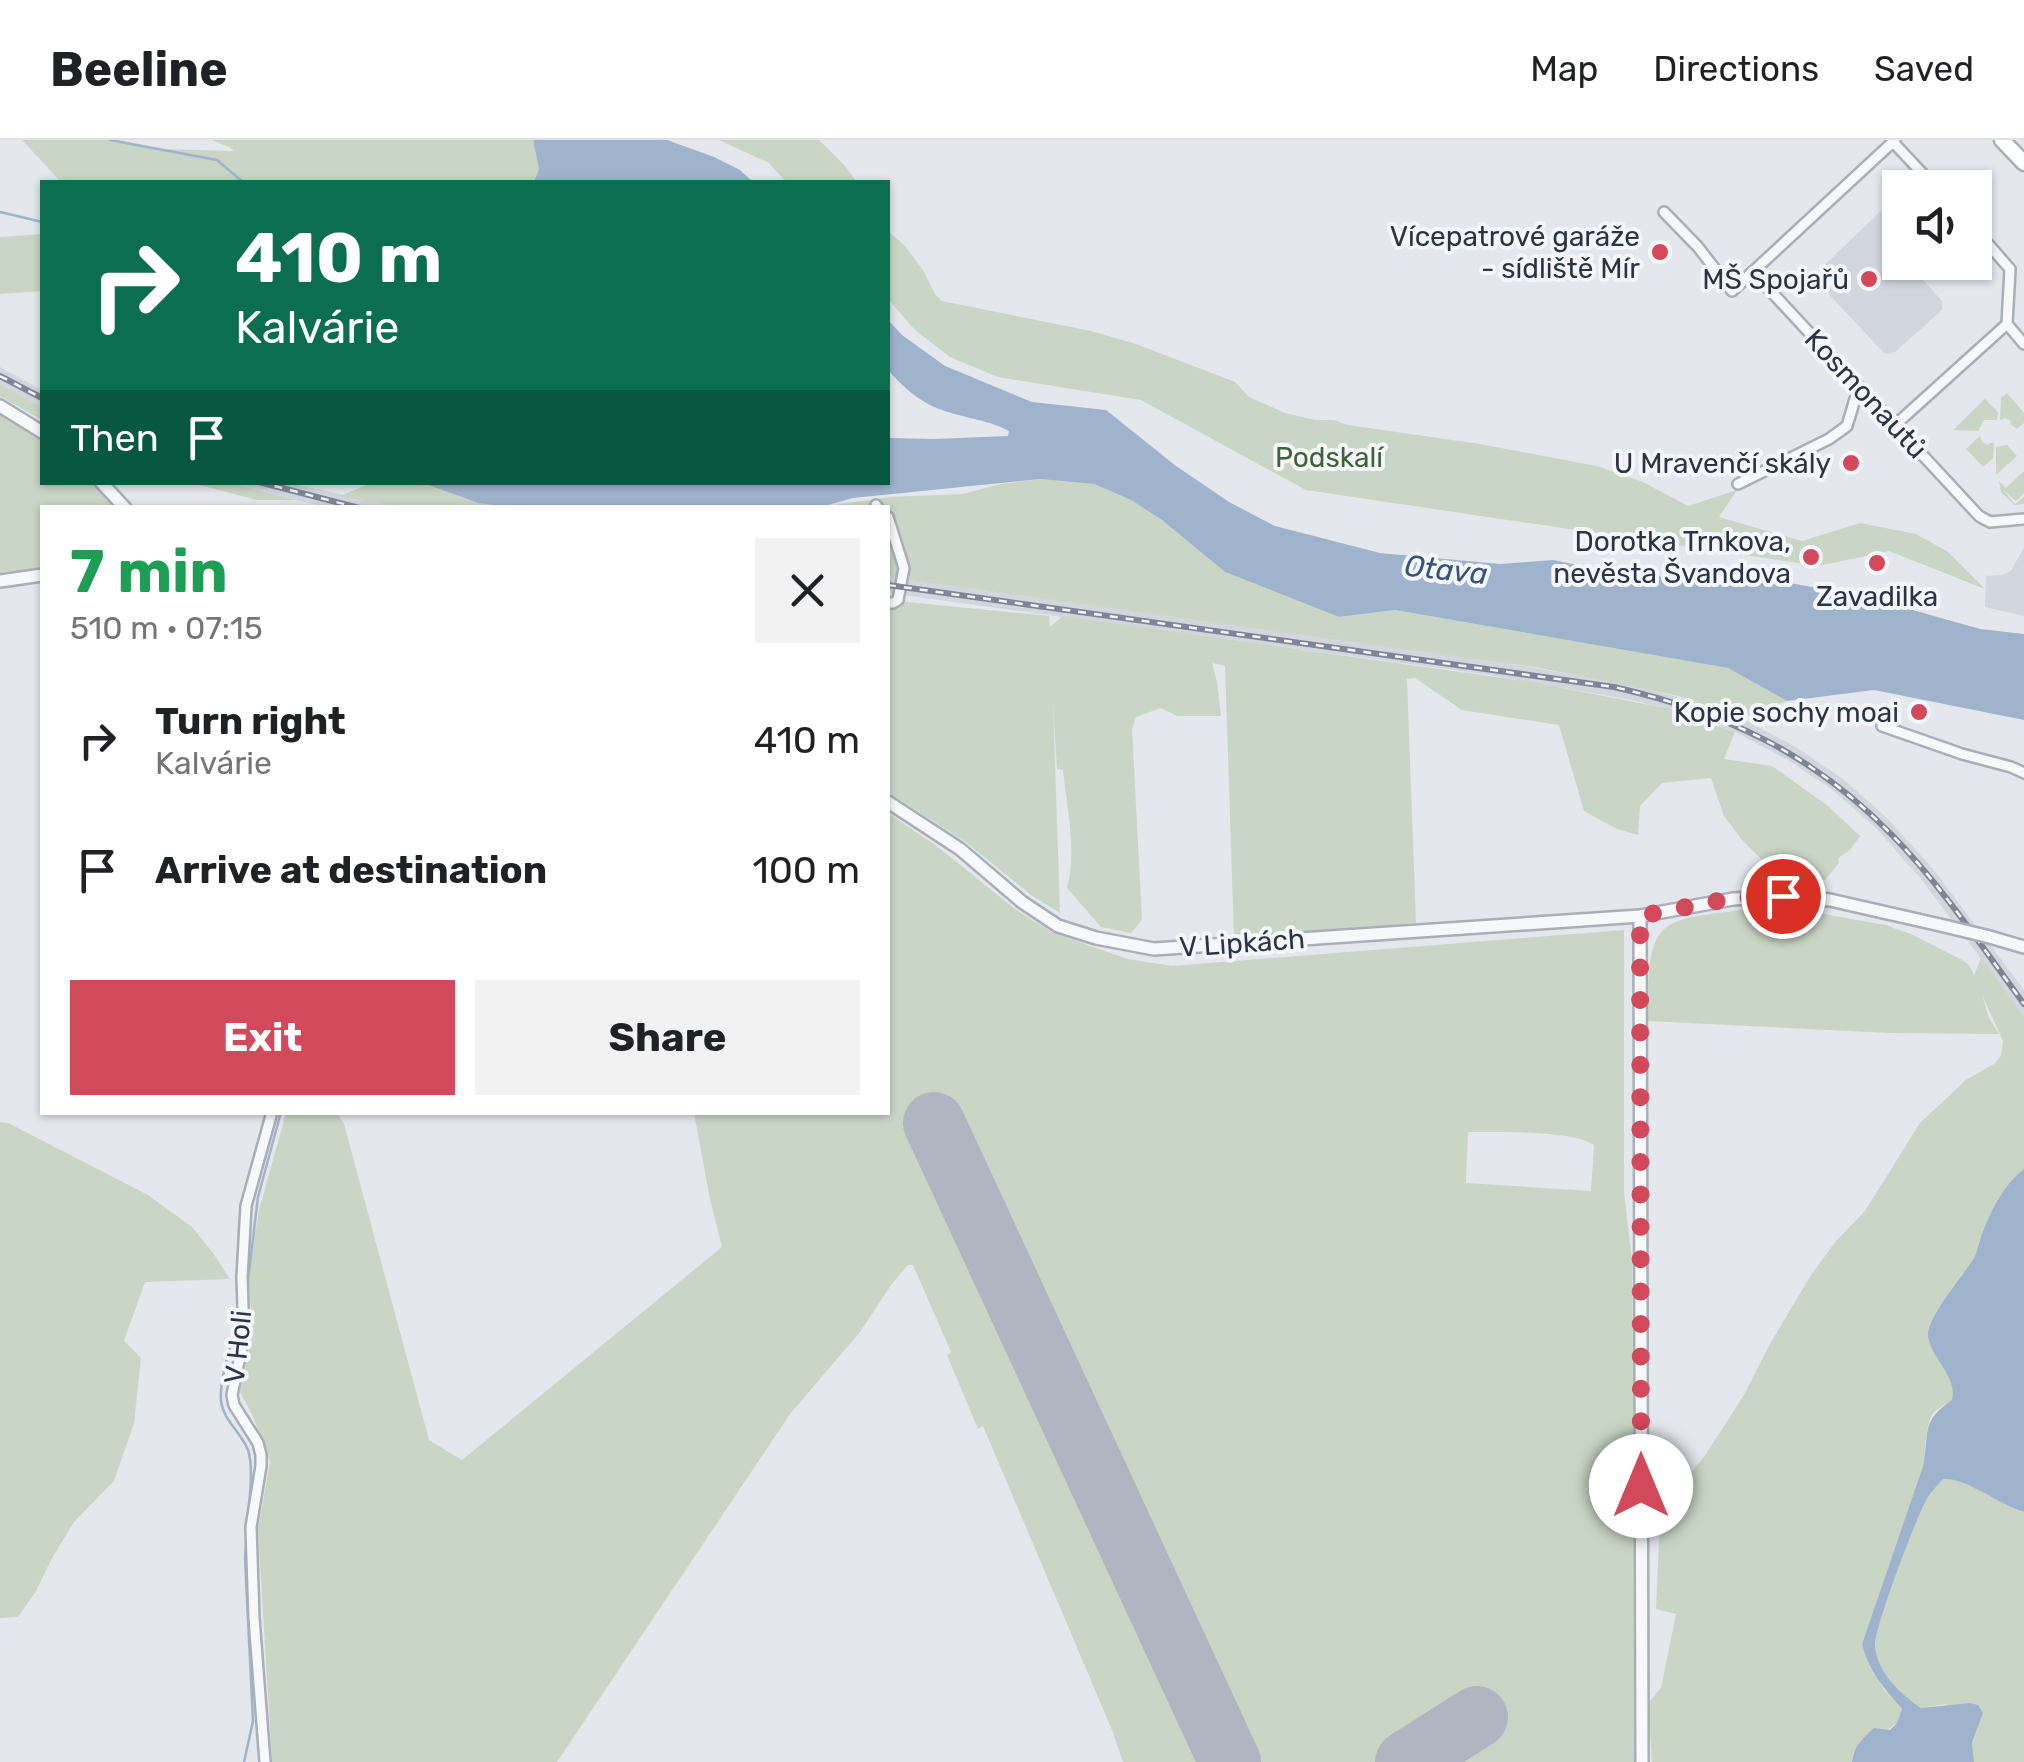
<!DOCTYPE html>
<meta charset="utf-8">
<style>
body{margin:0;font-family:Rubik,sans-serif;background:#f2f2f2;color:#202124;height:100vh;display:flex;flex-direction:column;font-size:38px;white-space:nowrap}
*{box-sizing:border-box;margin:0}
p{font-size:32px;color:#757577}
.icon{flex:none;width:55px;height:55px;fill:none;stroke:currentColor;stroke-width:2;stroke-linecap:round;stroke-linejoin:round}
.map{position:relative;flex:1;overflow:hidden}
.panel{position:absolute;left:40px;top:365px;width:850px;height:610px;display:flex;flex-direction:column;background:#fff;border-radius:0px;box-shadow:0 2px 8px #0004}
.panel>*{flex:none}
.top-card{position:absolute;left:40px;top:40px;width:850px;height:305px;border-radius:0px;box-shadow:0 2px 8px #0004;background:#0b6e4f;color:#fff;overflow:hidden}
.controls{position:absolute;left:1882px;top:30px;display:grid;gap:20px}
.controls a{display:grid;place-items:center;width:110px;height:110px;border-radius:0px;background:#fff;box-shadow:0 2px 8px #0004;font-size:50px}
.pin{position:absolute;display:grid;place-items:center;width:85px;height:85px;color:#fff;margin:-42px;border:5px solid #fff;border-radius:50%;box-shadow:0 2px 10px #0007}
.me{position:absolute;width:110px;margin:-55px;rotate:0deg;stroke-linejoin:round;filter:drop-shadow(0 0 8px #0008)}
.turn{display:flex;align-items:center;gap:35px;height:210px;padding:0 30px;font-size:45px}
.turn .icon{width:130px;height:130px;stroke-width:2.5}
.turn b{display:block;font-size:70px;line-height:85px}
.then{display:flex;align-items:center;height:95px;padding:0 30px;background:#0003;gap:20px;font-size:38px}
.round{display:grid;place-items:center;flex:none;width:105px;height:105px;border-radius:0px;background:#f2f2f2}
.overview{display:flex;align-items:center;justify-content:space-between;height:170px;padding:0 30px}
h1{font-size:60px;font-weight:700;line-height:75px;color:#1e9e55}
.button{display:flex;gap:20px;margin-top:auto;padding:20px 30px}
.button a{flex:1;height:115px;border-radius:0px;background:#d1495b;color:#fff;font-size:40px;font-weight:700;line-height:115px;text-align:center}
.button a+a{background:#f2f2f2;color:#202124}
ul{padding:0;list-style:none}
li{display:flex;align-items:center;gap:30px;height:130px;padding:0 30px}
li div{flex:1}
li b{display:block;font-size:38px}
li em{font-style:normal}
header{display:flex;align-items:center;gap:60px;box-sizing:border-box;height:140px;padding:0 50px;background:#fff;border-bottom:2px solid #e0e0e0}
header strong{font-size:48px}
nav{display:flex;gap:55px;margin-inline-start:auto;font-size:35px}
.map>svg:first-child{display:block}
.built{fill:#d2d6de}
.green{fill:#c9d6c5;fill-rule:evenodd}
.water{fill:#9fb4cc}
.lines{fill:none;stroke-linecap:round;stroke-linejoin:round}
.stream{stroke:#9fb4cc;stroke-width:2.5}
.runway{stroke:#b0b6c1;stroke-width:62}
.minor-casing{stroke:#a9aeb7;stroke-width:14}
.tertiary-casing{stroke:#a9aeb7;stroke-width:16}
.secondary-casing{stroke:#a9aeb7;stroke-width:19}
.minor{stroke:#f7f8fa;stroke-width:9}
.tertiary{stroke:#f7f8fa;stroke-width:11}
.secondary{stroke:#fff;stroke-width:14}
.rail-casing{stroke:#7d8696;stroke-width:6}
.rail{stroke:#f4f6f9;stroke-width:2.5;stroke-dasharray:8;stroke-linecap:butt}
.tertiary-bridge-casing{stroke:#a9aeb7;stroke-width:16;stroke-linecap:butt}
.tertiary-bridge{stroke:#f7f8fa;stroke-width:11}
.route{stroke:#d1495b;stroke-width:18;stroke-dasharray:0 32.4}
.poi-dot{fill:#d1495b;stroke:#f4f6f9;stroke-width:4}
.labels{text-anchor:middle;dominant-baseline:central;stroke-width:8;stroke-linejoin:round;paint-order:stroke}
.poi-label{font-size:28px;fill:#2b3445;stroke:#f4f6f9;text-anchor:end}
.street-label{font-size:28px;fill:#2b3445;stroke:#f4f6f9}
.park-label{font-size:28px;fill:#3f6138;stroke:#f4f6f9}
.water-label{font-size:30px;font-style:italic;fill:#34527a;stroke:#f4f6f9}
</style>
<header>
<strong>Beeline</strong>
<nav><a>Map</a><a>Directions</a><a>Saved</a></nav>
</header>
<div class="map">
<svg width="2024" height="1622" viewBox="0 0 2024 1622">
<rect width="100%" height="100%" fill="#e4e7ec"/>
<!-- built -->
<path class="built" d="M1893,63L1900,68V122L1920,123L1918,134L1942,161V170L1895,212L1888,214L1884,213L1825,150L1816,140L1815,134L1882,70Z
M0,227L42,250V267L0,244Z
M232,343H288L400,367H324Z
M2024,407V476L1985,467L1986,436L2002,435L2011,431Z
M888,437L1485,519L1635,546L1709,565L1741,578L1796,607L1843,639L1887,678L1933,729L2024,850V876L1921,739L1876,688L1834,651L1788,620L1735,592L1704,579L1632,560L1483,534L888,453Z"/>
<!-- green -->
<path class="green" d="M22,0H110L156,9L234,11L229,7L212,0H533L539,29L534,42H61Z
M719,0H819L844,25L857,42H786L769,23Z
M888,91L905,106L923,130L935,154L942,161L1091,191L1136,204L1235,242L1249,257L1285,273L1315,280H1334L1348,285L1480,304L1597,326L1643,342L1688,366L1737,350L1719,377L1802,401L1860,383L1916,394L1948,412L1985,449L1889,411L1818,426L1306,350L1141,260L998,237L950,217L915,190L888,159Z
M42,94V151L0,154V97Z
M0,244L42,267V280L0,256Z
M2007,253L2024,273V283L2017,289L2010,284L2011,281L2005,278L2000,280L2001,258Z
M1985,259L1998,272L1997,280H1984L1978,291L1953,290Z
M0,272L42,297V342L93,343L115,367L42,368V428L0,433Z
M1980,296L1982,302L1988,305L1990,303H1994L1993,318L1983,327L1966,309Z
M2007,305L2017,316L1996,335V307Z
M2024,331V353L2016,361L2003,350L2015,364L2024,357V364L2014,365L2001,352L1999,341L2006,348Z
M1040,339L1094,344L1131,360L1162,380L1225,432L1339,477L1395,470L1728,528L1787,561L1741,578L1679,556L1535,527L888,437V368H829L840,364L891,357L963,354L1001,344Z
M192,343H232L296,360H257Z
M371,343H423L478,363L518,367H400L340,356Z
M888,460L1049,476L1050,487L1063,476L1532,542L1675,570L1735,592L1724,619L1772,626L1828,666L1860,696L1850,710L1838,718L1839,723L1825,740L1786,744L1743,701L1724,676L1711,638L1662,643L1640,666L1638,695L1617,689L1584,671L1559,585L1462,570L1415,538L1407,539L1416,783L1234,797L1225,526L1212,523L1217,542L1221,576H1177L1161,568L1136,577L1132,589L1142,780L1131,793L1101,787L1067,748C1077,711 1067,668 1063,630L1057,629L1053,563L1060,773L1031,755L967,703L888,652Z
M888,673L938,707L1015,769L1053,793L1128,819L1172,826L1624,790V1052L1632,1121L1633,1215L1634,1622H1123L1112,1590L983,1286L978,1289L947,1215L951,1212L913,1125H908L891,1145L860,1192L790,1274L557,1622H272L258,1389L270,1322L253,1276L240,1252L253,1191L248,1137L259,1070L286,973H337L344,984L429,1300L462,1320L722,1107L710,1059L694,973L888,972ZM1468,992C1495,992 1574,990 1594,1005L1591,1051L1466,1043Z
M1756,768L1796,769L1885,785L1911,794L1962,820L1969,825L1974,835L1981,818L2024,876V1029C2004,1044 1991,1070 1982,1094C1979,1101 1978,1109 1975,1116C1965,1134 1926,1176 1928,1196C1931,1217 1958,1236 1953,1260C1946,1264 1936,1269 1932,1275C1925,1287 1926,1311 1923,1326L1862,1504L1883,1549L1902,1569L1897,1583L1853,1613L1852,1622H1652L1648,1563L1661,1548L1676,1474L1656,1469L1661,1358L1685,1339L1704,1317L1744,1255L1771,1202L1811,1135L1836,1101L1865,1071L1920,983L1966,940L1994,924L2001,916L2003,901L1982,855L1989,878L1999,894L1890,893L1648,881C1648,772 1656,782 1756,768Z
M0,982L10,984L148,1055L192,1087L213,1113L230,1139L145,1142L124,1201L141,1218L134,1283L114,1341L74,1382L51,1420L36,1451L18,1477L0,1478Z
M1943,1339C1970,1339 1997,1364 2024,1372V1622H1974L1972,1602L1946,1564L1921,1568C1900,1553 1878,1534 1875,1506C1874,1489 1917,1375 1928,1357C1932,1351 1938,1345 1943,1339Z"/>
<!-- water -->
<path class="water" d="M533,0H667L714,17L740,30L753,42H534L539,29Z
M888,180L902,195L945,226L1032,262L1106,270L1176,326L1229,362L1275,386L1380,413L1500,424L1553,420L1613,432L1699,440L1706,433L1761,438L1863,456L1980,489L2024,494V580L1874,550L1787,561L1728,528L1395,470L1339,477L1225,432L1162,380L1131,360L1094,344L1040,339L853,358L817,368H518L478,363L423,343L888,342V298L934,299L1008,296L1009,291C987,279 962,278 939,269C918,261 902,246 888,230Z
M2024,1029V1372C1997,1364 1968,1338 1943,1339C1938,1345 1932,1351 1928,1357C1917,1375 1874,1489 1875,1506C1878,1534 1900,1553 1921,1568L1970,1563L1978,1565L1983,1573L1972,1602L1974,1622H1852C1853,1607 1863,1598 1874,1588L1890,1590L1897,1583L1902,1569C1884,1549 1869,1531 1862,1504L1923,1326C1930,1291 1920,1282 1952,1260C1958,1236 1931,1219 1928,1196C1926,1177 1965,1134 1975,1116C1978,1109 1979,1101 1982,1094C1991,1070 2004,1044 2024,1029Z"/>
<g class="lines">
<!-- stream -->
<path class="stream" d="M110,0L217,20L243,42
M0,72L42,82
M247,1148L258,1057L281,972
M240,1175C233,1198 219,1238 221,1261C223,1280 241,1292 248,1310C254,1328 249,1362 248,1382
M244,1622L253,1581L245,1418L247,1390"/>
<!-- runway -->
<path class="runway" d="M934,983L1230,1622
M1406,1622L1477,1577"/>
<!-- minor casing -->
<g class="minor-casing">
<path id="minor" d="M1893,2L1936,48
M1664,72L1698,107L1732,151L1895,0
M1975,89L2010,129L2007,184L2024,204
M1753,132L1979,376L1990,382L2024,379
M1894,286L2007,184
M1738,344L1829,299L1847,286L1855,259L1870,262
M876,365L878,368
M888,377L904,428L898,460L893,463H888
M1882,586L1962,614L2011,627L2024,633
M265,1622L254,1478L251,1387L261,1326V1315L258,1303L234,1265L232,1255L244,1197L242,1137L246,1066L272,972"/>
</g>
<!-- tertiary casing -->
<g class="tertiary-casing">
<path id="tertiary" d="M0,266L42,292
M101,342L125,368
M0,441L42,435
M888,662L960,709L1022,762L1058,786L1096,798L1154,809L1640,776L1733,759L1783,756L1830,760L1940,785
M1640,776L1642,1622
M1986,796L2024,807"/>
</g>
<!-- secondary casing -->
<g class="secondary-casing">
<path id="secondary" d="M2002,0L2024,23"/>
</g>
<!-- minor -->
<use href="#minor" class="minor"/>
<!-- tertiary -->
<use href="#tertiary" class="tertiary"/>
<!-- secondary -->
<use href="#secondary" class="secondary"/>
<!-- rail casing -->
<g class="rail-casing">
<path id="rail" d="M0,236L42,258
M259,342L359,368
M888,445L1614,547C1724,572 1812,613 1892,695C1942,746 1982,807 2024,864"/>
</g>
<!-- rail -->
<use href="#rail" class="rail"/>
<!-- tertiary-bridge casing -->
<g class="tertiary-bridge-casing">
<path id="tertiary-bridge" d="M1940,785L1986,796"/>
</g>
<!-- tertiary-bridge -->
<use href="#tertiary-bridge" class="tertiary-bridge"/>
</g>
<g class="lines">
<!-- route -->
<path class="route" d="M1641,1346L1640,776L1733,758L1783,756"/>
</g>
<!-- markers -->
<g class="poi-dot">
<circle cx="1660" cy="112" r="10"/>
<circle cx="1869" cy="139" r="10"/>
<circle cx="1851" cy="323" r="10"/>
<circle cx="1811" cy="417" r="10"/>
<circle cx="1877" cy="423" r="10"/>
<circle cx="1919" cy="572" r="10"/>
</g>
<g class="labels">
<!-- poi labels -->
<g class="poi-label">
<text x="1640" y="96">Vícepatrové garáže<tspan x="1640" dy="32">- sídliště Mír</tspan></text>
<text x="1849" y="139">MŠ Spojařů</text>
<text x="1831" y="323">U Mravenčí skály</text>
<text x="1791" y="401">Dorotka Trnkova,<tspan x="1791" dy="32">nevěsta Švandova</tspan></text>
<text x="1877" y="456" text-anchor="middle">Zavadilka</text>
<text x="1899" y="572">Kopie sochy moai</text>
</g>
<!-- street labels -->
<g class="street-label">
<text transform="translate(1866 254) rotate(47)">Kosmonautů</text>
<text transform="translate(1242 803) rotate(-4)">V Lipkách</text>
<text transform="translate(238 1207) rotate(-84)">V Holi</text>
</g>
<!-- park labels -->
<g class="park-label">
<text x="1329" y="317">Podskalí</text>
</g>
<!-- water labels -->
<g class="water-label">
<text transform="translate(1446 430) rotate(6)">Otava</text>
</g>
</g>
</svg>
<div class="controls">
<a><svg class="icon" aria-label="sound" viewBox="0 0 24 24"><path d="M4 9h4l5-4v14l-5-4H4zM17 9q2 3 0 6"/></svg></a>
</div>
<div class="pin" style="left:1783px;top:756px;background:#d93025"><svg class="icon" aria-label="arrive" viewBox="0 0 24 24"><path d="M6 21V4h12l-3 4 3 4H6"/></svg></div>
<svg class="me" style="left:1641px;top:1346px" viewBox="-20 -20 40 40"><circle r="19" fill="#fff"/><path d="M0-13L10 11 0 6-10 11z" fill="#d1495b"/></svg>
<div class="top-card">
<div class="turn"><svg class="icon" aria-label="right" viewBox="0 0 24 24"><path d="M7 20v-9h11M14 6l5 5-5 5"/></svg><div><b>410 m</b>Kalvárie</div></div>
<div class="then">Then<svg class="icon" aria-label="arrive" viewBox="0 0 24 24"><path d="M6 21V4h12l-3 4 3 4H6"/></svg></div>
</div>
<section class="panel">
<div class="overview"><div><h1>7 min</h1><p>510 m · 07:15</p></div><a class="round"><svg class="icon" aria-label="close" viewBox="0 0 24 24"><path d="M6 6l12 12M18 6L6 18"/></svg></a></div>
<ul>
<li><svg class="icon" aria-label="right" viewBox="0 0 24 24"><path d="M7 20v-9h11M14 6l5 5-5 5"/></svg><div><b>Turn right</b><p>Kalvárie</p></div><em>410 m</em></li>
<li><svg class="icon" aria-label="arrive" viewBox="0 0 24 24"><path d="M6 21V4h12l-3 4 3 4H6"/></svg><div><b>Arrive at destination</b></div><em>100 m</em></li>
</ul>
<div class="button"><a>Exit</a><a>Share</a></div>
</section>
</div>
